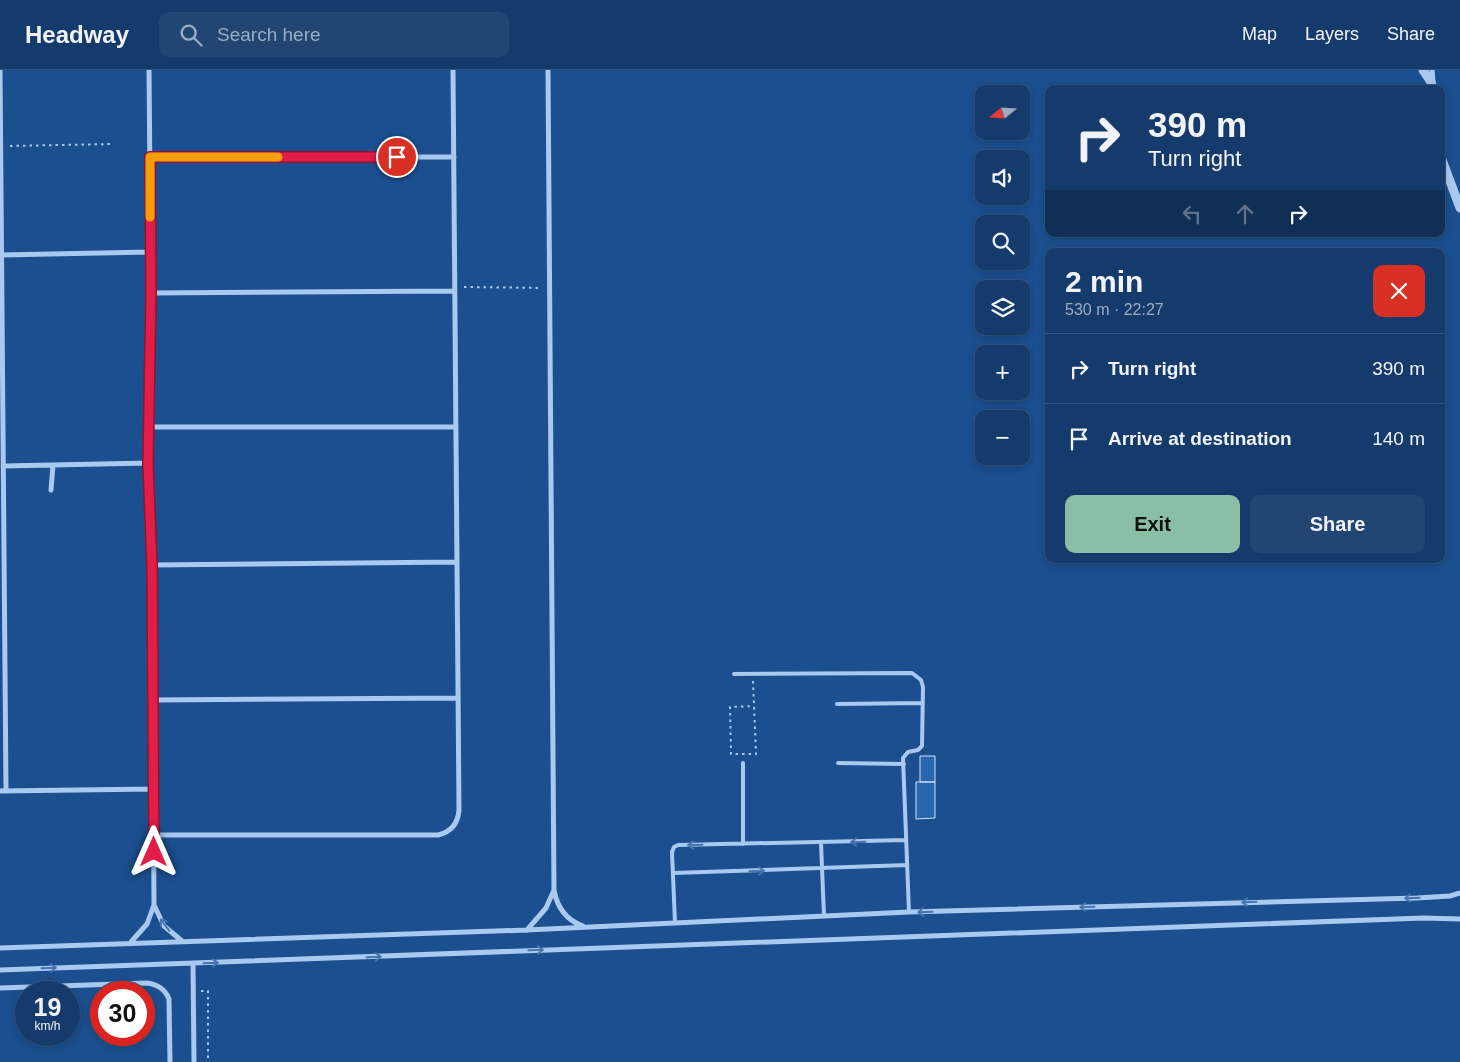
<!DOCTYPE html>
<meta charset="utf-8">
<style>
body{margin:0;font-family:Helvetica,sans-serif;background:#214673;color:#f1f3f6;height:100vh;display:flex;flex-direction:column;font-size:19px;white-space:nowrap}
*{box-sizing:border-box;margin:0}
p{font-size:16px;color:#9dadc1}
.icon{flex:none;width:28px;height:28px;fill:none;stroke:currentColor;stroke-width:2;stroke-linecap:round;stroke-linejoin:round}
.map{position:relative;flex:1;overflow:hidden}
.side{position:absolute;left:1045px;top:178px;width:400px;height:315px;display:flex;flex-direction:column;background:#143b6b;border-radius:10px;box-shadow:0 2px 8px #0003,0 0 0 1px #33557e}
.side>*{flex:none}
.top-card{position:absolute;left:1045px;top:15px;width:400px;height:152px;border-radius:10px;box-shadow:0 2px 8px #0003,0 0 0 1px #33557e;background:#143b6b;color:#f1f3f6;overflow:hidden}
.needle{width:32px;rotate:252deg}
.controls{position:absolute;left:975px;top:15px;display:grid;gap:10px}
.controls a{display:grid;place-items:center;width:55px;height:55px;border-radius:10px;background:#143b6b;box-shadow:0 2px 8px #0003,0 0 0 1px #33557e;font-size:25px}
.speed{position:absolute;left:15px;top:911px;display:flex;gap:10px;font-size:25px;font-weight:700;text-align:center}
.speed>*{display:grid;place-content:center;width:65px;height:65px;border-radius:50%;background:#143b6b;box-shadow:0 2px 8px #0003,0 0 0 1px #33557e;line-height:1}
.speed small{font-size:12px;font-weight:400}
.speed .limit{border:8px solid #d22;background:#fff;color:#111}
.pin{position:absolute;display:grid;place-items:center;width:42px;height:42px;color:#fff;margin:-21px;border:2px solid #fff;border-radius:50%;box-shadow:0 1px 5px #0007}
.me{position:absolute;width:55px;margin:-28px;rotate:0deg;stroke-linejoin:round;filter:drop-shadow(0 0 4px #0008)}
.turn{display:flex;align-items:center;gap:18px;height:105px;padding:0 20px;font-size:22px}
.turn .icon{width:65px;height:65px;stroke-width:2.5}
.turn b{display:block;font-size:35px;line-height:42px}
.lanes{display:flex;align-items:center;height:48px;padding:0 20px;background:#0003;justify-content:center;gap:25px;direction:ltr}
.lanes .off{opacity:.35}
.round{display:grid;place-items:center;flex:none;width:52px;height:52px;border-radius:10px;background:#214673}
.headline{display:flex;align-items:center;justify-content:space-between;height:85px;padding:0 20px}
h1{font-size:30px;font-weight:600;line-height:38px}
.button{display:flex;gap:10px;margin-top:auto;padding:10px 20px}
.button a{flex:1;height:58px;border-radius:10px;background:#8abfa5;color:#111;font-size:20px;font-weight:600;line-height:58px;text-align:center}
.button a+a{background:#214673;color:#f1f3f6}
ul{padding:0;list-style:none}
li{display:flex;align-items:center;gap:15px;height:70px;padding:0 20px;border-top:1px solid #33557e}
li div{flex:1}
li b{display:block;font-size:19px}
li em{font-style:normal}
header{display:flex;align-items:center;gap:30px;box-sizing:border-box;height:70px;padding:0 25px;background:#143b6b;border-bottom:1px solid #33557e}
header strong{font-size:24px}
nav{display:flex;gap:28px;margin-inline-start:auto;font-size:18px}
.search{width:350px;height:45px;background:#214673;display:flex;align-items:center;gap:12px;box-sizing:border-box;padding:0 18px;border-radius:10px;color:#9dadc1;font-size:19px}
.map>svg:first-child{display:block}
.building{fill:#2a66ad;stroke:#cfe3fa}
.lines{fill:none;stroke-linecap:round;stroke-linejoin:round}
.path{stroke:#a9c9ee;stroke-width:2;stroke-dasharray:2.5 4;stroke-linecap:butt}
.service{stroke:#a9c9ee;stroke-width:4}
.minor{stroke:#a9c9ee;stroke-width:5}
.tertiary{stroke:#a9c9ee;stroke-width:9}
.oneway{stroke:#4674ac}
.route-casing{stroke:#92132f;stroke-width:12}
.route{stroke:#e11d48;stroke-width:9}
.slow{stroke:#f59e0b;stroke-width:9}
</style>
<header>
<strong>Headway</strong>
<div class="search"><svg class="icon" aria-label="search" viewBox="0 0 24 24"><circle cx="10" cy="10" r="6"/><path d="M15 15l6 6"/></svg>Search here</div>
<nav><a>Map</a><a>Layers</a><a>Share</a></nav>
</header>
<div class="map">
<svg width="1460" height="992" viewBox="0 0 1460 992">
<rect width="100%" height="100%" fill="#1b4f8f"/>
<!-- building -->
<path class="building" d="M920,686H935V712H920Z
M916,712H935V748L916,749Z"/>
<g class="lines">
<!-- path -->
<path class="path" d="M10,76L111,74
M464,217L542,218
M753,611L756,684H731L730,637L754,636
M201,921H208V992"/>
<!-- service -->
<path class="service" d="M734,604L912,603L921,610L923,617L922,676L918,680L908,682L903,688L909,842
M837,634L922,633
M743,693V774
M838,693L904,694
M821,773L824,846
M673,803L907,795
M675,853L672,782L674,777L678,775L906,770"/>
<!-- minor -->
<path class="minor" d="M0,0L6,721
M548,0L554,820C557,837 566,850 583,856
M1432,0L1433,12
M150,87H454
M1,185L150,182
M151,223L454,221
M149,357H456
M3,396L149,393
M51,420L53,395
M152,495L457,492
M153,630L458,628
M0,721L153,719
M154,765H438C451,762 458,753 459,740L453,0
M154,835L164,856L182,871
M527,860L546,838L554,820
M131,872L147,854L154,835L152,495L149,393L151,223L149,0
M0,878L527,860L909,842L1417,828L1450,826L1460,823
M193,893L194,992
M0,900L1424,848L1460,849
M0,918L146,913C158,914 165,919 169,929L170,992"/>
<!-- tertiary -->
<path class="tertiary" d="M1423,0L1431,12L1433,19
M1441,87L1460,138"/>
</g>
<!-- one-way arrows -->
<defs><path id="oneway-shaft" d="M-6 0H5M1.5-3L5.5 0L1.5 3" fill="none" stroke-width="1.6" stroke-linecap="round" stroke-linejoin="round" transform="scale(1.25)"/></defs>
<g class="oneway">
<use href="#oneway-shaft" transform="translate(858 772) rotate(178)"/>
<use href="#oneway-shaft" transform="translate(695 775) rotate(179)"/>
<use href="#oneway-shaft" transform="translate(757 801) rotate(-2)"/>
<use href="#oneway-shaft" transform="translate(1412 828) rotate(178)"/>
<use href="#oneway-shaft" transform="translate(1249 832) rotate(178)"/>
<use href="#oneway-shaft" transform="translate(1087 837) rotate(178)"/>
<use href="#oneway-shaft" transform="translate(925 842) rotate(178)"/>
<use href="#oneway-shaft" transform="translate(165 855) rotate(-127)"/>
<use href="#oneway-shaft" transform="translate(536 880) rotate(-2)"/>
<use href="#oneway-shaft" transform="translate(374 887) rotate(-2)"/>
<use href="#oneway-shaft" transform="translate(211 893) rotate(-2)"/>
<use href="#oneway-shaft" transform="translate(49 898) rotate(-2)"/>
</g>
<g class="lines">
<!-- route casing -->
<g class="route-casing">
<path id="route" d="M154,782L152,495L148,394L151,223L150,87H397"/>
</g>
<!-- route -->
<use href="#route" class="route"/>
<!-- slow -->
<path class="slow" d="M150,147V87H278"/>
</g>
</svg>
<div class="controls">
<a><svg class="needle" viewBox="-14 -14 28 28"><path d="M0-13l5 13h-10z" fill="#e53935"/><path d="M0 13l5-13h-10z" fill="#9dadc1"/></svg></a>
<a><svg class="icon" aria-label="sound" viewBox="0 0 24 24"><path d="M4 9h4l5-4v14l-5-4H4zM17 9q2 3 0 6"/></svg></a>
<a><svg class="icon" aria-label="search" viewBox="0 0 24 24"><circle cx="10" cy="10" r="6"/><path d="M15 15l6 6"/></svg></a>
<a><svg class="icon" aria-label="layers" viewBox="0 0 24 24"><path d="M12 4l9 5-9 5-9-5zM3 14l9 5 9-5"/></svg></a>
<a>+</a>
<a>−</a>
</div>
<div class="speed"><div>19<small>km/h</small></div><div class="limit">30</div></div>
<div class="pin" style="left:397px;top:87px;background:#d93025"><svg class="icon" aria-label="arrive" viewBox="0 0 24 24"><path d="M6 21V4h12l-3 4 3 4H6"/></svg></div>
<svg class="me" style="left:154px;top:782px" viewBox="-20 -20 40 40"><path d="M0-17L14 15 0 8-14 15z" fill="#e11d48" stroke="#fff" stroke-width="4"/></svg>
<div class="top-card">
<div class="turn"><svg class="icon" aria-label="right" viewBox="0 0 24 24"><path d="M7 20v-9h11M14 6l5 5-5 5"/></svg><div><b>390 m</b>Turn right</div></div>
<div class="lanes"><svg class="icon off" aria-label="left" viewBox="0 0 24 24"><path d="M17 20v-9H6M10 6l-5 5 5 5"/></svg><svg class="icon off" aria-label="ahead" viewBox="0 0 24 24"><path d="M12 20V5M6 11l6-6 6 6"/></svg><svg class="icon" aria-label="right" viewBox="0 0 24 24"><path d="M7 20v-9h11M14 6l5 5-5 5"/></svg></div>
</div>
<section class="side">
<div class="headline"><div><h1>2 min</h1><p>530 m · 22:27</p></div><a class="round" style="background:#d93025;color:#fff"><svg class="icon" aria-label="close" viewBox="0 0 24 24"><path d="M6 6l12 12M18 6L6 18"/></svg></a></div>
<ul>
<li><svg class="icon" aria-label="right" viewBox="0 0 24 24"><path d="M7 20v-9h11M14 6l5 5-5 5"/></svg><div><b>Turn right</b></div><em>390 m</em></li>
<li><svg class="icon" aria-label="arrive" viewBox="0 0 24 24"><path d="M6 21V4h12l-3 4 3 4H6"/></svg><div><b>Arrive at destination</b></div><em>140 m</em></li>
</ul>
<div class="button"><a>Exit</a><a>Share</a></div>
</section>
</div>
